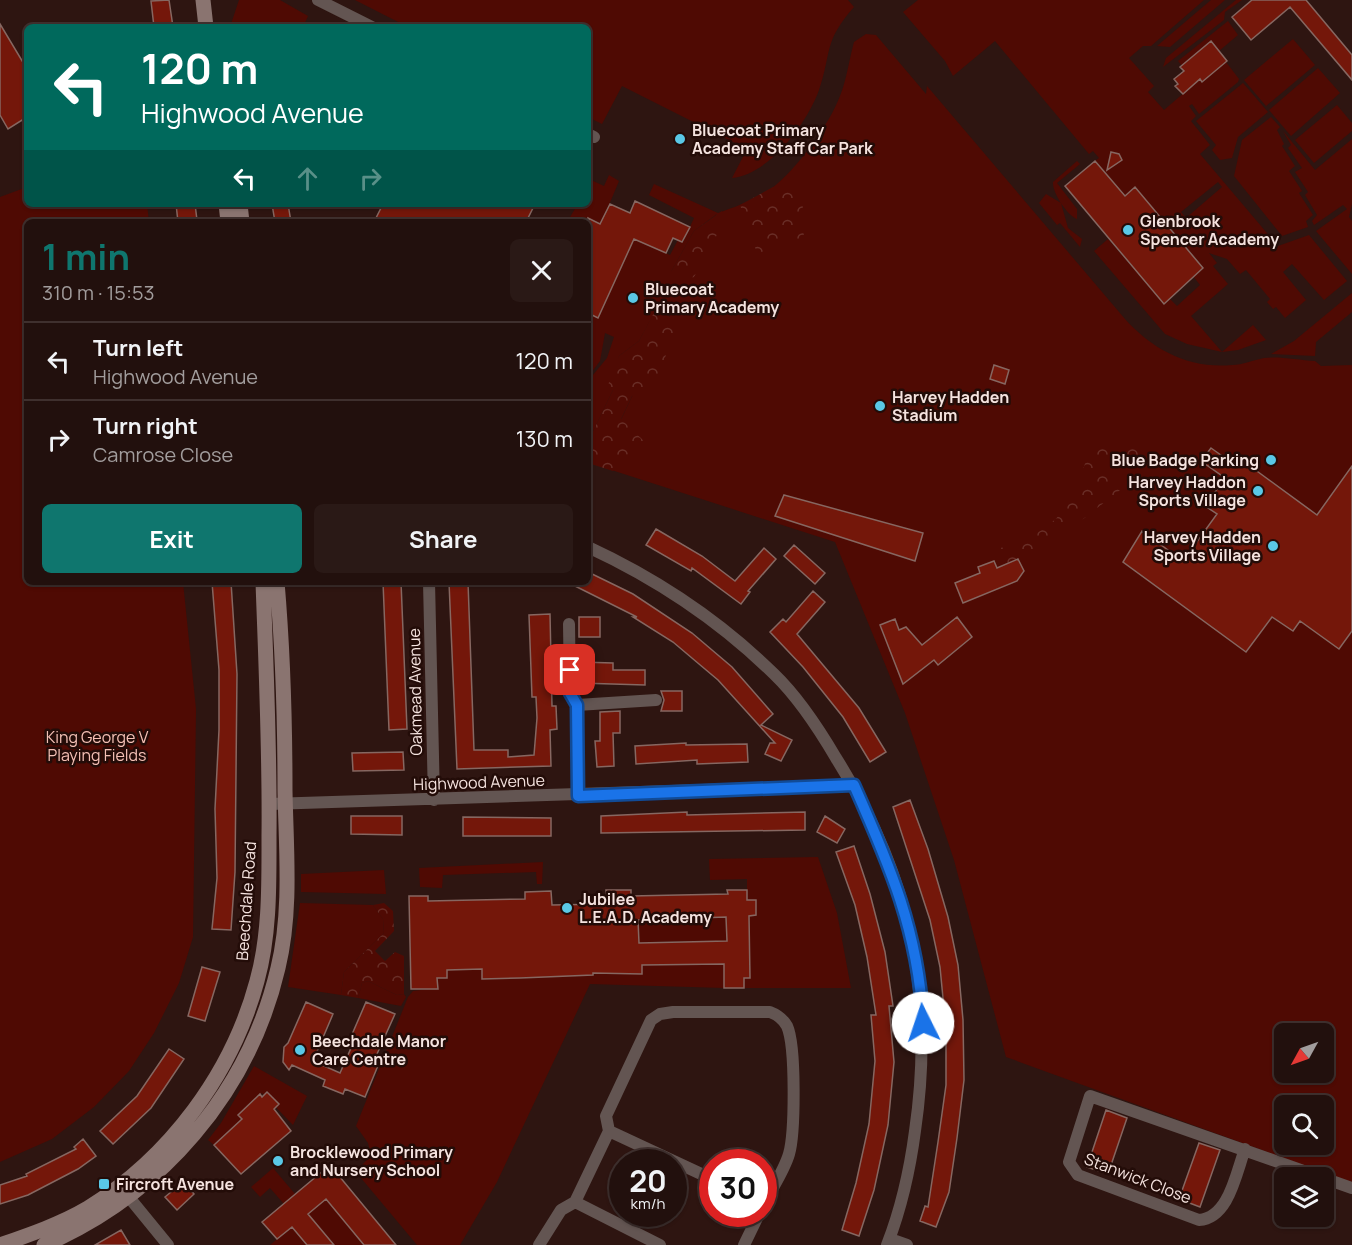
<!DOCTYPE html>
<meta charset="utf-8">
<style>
body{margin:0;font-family:Manrope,sans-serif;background:#2a1916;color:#f1f3f6;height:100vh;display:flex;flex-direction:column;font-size:22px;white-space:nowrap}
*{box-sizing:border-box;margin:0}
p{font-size:20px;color:#a29d9d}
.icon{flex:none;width:33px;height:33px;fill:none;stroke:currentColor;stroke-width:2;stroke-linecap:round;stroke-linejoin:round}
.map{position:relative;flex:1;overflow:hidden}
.drawer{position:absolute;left:24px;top:219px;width:567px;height:366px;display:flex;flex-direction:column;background:#22100d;border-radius:9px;box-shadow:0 2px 4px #0004,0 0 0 2px #3f302e}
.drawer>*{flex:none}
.banner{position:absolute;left:24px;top:24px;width:567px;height:183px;border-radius:9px;box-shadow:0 2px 4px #0004,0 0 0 2px #3f302e;background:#00695c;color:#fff;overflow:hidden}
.needle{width:39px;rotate:230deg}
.fabs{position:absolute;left:1274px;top:1023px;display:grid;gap:12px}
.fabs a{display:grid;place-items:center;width:60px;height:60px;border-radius:9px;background:#22100d;box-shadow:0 2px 4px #0004,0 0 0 2px #3f302e;font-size:30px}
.speed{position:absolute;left:609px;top:1149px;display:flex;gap:12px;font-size:30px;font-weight:700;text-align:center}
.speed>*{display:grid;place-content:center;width:78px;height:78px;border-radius:50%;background:#22100d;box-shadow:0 2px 4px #0004,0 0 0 2px #3f302e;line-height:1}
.speed small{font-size:15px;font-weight:400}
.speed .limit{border:9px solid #d22;background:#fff;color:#111}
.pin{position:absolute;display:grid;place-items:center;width:51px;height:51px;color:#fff;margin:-26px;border-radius:12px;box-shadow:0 3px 9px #0006}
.me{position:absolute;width:66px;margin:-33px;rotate:356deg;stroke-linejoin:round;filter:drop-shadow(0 0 4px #0008)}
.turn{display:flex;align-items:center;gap:21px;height:126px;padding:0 18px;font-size:27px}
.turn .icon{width:78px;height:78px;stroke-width:2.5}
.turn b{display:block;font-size:42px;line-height:51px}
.lanes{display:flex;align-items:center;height:57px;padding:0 18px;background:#0003;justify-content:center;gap:30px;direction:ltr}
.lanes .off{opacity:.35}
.round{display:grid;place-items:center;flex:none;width:63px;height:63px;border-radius:9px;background:#2a1916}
.summary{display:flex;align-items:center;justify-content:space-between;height:102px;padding:0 18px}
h1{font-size:36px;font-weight:700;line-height:45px;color:#0f766e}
.button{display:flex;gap:12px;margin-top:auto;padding:12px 18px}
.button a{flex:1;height:69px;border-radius:9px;background:#0f766e;color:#fff;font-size:24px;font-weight:700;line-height:69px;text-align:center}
.button a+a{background:#2a1916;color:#f1f3f6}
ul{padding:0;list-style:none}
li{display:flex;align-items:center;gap:18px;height:78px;padding:0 18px;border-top:2px solid #3f302e}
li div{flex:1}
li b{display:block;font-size:22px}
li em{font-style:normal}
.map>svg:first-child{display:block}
.green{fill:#4f0a03;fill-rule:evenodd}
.forest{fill:url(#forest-crowns)}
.building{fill:#74170a;stroke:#866761;stroke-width:1.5;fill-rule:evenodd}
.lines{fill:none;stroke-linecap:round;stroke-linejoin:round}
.street{stroke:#635552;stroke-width:12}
.secondary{stroke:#8a7470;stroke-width:15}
.route-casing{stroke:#114b97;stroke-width:15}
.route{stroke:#1a73e8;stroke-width:10}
.poi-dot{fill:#5ac8e6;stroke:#230c08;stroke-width:2}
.labels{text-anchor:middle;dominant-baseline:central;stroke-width:5;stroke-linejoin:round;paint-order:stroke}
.poi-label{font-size:16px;font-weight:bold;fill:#f5e3df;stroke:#230c08;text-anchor:start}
.street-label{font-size:16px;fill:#f5e3df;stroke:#230c08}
.park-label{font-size:16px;fill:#f5c0b5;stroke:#230c08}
</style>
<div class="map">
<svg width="1352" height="1245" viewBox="0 0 1352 1245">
<defs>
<pattern id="forest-crowns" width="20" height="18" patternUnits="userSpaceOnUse" patternTransform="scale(1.5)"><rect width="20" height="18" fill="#4f0a03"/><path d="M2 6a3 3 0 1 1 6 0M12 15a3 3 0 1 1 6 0" fill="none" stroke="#692e27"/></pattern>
</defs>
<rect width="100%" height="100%" fill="#2e1511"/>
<!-- green -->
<path class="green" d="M239,0H280L308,16L303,27H230Z
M355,0H848L854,7C823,42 832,52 819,90C807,123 770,174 732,178L747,149L622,86L602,124L588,117V27H448L442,24L441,27H408Z
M918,0H1204L1151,46H1143L1129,58L1154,86L1148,92L1164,110L1200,79L1202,82L1226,62L1239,79L1238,82L1199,114L1192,104L1189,106L1196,116L1191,121L1210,145L1200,154L1278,246L1309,235L1347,281L1324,300L1292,264L1283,272L1306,300L1285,318L1276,307L1273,309L1267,302L1270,299L1246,270L1240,274L1227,259L1209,253L1217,263L1213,266L1228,284L1191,316L1222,352L1253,325L1266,340L1238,350L1222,352L1187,344L1165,334L1094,251L1108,239L1164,304L1170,299L1177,306L1200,285L1193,276L1203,267L1136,188L1125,196L1095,161L1099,158L1093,151L1089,154L995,41L953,76L945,61L903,12ZM1218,182L1222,187L1186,218L1181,212Z
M1211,0H1225L1170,47L1157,46Z
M1236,0H1242L1225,12L1224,20L1163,67L1166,58Z
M1228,21L1238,35L1219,51L1211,42L1182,66L1178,61Z
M866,34L876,35L926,94L927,86L1125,319C1153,350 1189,369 1232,365C1243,365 1253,360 1264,358C1279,356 1299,360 1315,361L1321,366L1352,365V1183L1006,1057L954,860L905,713L835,542L599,466L670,316L656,310L639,341L619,356L613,390L588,442V381L607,358L614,337L605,333L600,361L588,377V313L597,317L634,239L670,255L678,240L683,242L694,218L649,195L654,184L718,213C736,207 756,199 772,188C797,169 829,125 840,96C847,78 849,60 854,42ZM717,214L671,272L694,231ZM1284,1034H1323V1072H1284ZM1284,1106H1323V1144H1284Z
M1293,39L1315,65L1266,106L1244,80Z
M1318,68L1340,93L1291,136L1269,110Z
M1243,83L1268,112L1238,137L1232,158L1220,160L1212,150L1216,145L1196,121Z
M1337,105L1352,123V131L1314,163L1295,140Z
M1271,117L1280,127L1277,130L1284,144L1282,146L1295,166L1289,171L1302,191L1299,193L1313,215L1306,221L1308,227L1282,236L1234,176L1242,140Z
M1283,131L1315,170L1352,139V204L1349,217L1352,221V274L1316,231L1347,209L1343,205L1314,225L1312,221L1317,215L1305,195L1308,192L1295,172L1302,168L1288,148L1291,145Z
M1077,161L1080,164L1057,183L1077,209V219C1068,216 1052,193 1053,182Z
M609,175L619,181L601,224L589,218L587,222H567L578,204H588V183L591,180L604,186Z
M27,187V204H147L149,222H27V582H183L196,709L193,937L179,983L154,1033L129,1071L94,1107L52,1139L0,1162V197Z
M1046,194L1061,203L1068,228L1082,239L1080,247L1060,223L1057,225L1039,203Z
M1352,293V312L1316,342L1315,356L1271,354L1294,341Z
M818,857L837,913L851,988H744V978L750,977L749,916L756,915V901L747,900V879L710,880L709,859Z
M543,862L542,884H537L536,872L443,875L442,888L420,887L419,868Z
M384,870L386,894L301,892V874Z
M300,903L373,905L383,919L384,933L344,972L341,995L288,987Z
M726,917L727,956L712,941L650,942L639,956L638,920Z
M724,964V988L590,984L497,1182L460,1245H417L356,1172L371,1155L368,1143L356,1126L408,997L413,991L437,988V978H447V970L482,969V979L593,975L615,966V974H641L642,965Z
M368,981L397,995L404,994L406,997L401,1006L358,998L362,983Z
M254,1066L307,1096L293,1125L262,1093L238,1115L242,1119L214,1145L208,1140L221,1123Z
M273,1168L295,1194L284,1204L270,1188L260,1197L251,1187Z
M326,1199L364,1245H334L308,1214Z
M292,1227L307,1245H270Z"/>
<!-- forest -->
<path class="forest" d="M773,187H802L804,241L757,253L740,205Z
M722,211L719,231L694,277L687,279L671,272L694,231Z
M656,309L679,322L666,354L660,384L632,396L621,419L644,441L636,454L620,455L613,471L588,463V442L613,390L608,385L619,356L639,341Z
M1092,441L1150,447L1152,465L1022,567L997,568L991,551C1062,530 1072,509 1092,441Z
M384,903L393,911L394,931L375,951L385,961L395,952L404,956V994L397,995L368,981L362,983L358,998L341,995L344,972L384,933L383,919L373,905Z"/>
<!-- building -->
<path class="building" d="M169,0L173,27H154L151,1Z
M1252,0H1306L1352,55V80L1290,7L1251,40L1232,17Z
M0,24L27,69V117L8,129L0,115Z
M1211,41L1227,61L1202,82L1200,79L1183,94L1175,86L1178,84L1174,79L1184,71L1180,67Z
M1111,152L1119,154L1122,160L1107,170Z
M1095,161L1125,196L1135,187L1203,268L1164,304L1065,186Z
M635,201L690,227L682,242L673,238L666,253L634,239L598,318L588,313V218L600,224L610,204L630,213Z
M176,204H195L197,220L178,222Z
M272,204H288L291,222H275Z
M383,204H535L526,222H374Z
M994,365L1009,370L1005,384L990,379Z
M1211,448L1235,465L1239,458L1317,515L1352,466V631L1339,649L1300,621L1293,631L1272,617L1246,652L1123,562L1142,531L1183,561L1217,514L1205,506L1225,478L1201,461Z
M784,495L923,533L915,561L775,516Z
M656,529L702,556L735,581L764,548L776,559L748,591L750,592L741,604L692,568L691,571L646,545Z
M794,545L825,573L815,584L784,556Z
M1018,559L1024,571L1017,581L963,603L955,583L980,573L978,567L994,561L997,568Z
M588,572L633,594L692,633L732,667L773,714L761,725L792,740L781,761L765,754L770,743H775L718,680L699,664L673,642L633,617H637L567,582H588Z
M212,582H231L237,674L235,872L231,930L212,929L217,878L215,809L219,730V670Z
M383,582H401L407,729L389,730Z
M449,582H468L474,750H508V757L534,755L537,718L536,697H532L529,615L550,614L552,706H556L557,729L550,730L551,766L457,769Z
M813,591L825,602L797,634L859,708L886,752L870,762L843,717L803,667L770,632L783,619L786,622Z
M579,617H600V637H579Z
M957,617L972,637L938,665L934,660L903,684L880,625L895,619L899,630L906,627L922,645Z
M579,662L613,663V670H645V685L579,683Z
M661,691H682V711H661L664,700Z
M620,711V733H613L614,766L597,767L595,741H600V712Z
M686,743V745L747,744L748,762L697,764V760L636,764L635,746Z
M403,752L404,770L353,771L352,753Z
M910,800L928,849L948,917L958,965L963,1020L964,1080L957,1138L949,1192L936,1227L920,1221L925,1206L928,1207L938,1142L946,1085V1029L940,967L930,920L893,807Z
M687,812V815L805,812V830L601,833V816Z
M351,816H402V835L351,834Z
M825,816L845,829L837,843L817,832Z
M463,817L551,818V836H463Z
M854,846L870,894L885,952L893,1006H889L894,1062L888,1125L874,1190L859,1236L842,1230L856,1183L869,1124L875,1061L871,1015H876L867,957L855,905L836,852Z
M606,890H631V896L728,894L727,890H747V900H756V915L749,916L750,978H744V988H724V964L642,965V974L593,973V975L520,978L482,979V969L447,970V978H437L438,989H411L409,896H428V901L525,899V892L551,891L552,905L607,904ZM726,917L727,941L639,943L638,920Z
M202,967L220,972L205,1021L188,1016Z
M306,1002L333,1014L313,1061L340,1073L351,1048L347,1046L366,1002L395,1014L377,1054L382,1056L365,1097L345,1089L343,1094L323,1086L325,1080L292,1065L289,1070L283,1062L284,1047L288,1043Z
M169,1049L184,1059L151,1108L113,1144L100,1131L137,1096Z
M267,1092L279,1104L274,1109L291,1131L241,1174L214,1145L242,1119L238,1115L260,1094L262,1097Z
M1106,1110L1127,1118L1108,1174L1087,1167Z
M83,1139L96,1156L78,1169L28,1195L0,1204V1185L27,1176L26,1174L76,1149L74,1147Z
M1199,1143L1220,1150L1200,1207L1179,1199Z
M330,1165L396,1245H364L326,1199L308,1214L334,1245H307L292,1227L277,1239L262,1222Z
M183,1182L194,1194L177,1210L165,1197Z
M121,1230L130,1245H95Z"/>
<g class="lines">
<!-- street -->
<path class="street" d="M318,0L372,27
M588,134L594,137
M588,547C657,579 720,621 774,674C799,698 819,729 836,758C910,875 935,994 915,1131C910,1169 901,1209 887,1245
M429,582L434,800
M569,624L570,693L577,705V796
M577,705L656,700
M270,804L853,785
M609,1131L606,1116L651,1020L660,1014L673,1012H770C778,1015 783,1019 787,1026C796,1046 795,1133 789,1154C784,1171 772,1188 764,1204
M1245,1149C1236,1173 1229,1218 1199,1220L1078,1175L1069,1162L1090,1096L1352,1188
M123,1190L168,1245
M890,1239L907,1245
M539,1245L561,1210L575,1202
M660,1245L575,1202L609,1131L712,1179
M744,1245L759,1214"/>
<!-- secondary -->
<path class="secondary" d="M203,0L206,27
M226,204L228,222
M240,204L242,222
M0,1245C29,1235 61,1224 88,1208C170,1157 232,1074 257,981C270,934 269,884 269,836C270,751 266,667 263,582
M44,1245C161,1195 249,1092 278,968C292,911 286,848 285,791C285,721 283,652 277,582"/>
</g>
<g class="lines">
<!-- route casing -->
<g class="route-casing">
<path id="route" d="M570,670V693L577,705L578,796L854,785C890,866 919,933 923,1023"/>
</g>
<!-- route -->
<use href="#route" class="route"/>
</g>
<!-- markers -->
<g class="poi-dot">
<circle cx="680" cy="139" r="6"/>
<circle cx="1128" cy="230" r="6"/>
<circle cx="633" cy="298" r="6"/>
<circle cx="880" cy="406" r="6"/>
<circle cx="1271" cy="460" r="6"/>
<circle cx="1258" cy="491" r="6"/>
<circle cx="1273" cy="546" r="6"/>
<circle cx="567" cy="908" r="6"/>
<circle cx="300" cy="1050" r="6"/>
<circle cx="278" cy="1161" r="6"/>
<rect x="98" y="1178" width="12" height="12" rx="3"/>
</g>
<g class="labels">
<!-- poi labels -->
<g class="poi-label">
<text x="692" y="130">Bluecoat Primary<tspan x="692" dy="18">Academy Staff Car Park</tspan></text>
<text x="1140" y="221">Glenbrook<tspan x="1140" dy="18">Spencer Academy</tspan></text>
<text x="645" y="289">Bluecoat<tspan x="645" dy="18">Primary Academy</tspan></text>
<text x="892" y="397">Harvey Hadden<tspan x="892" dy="18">Stadium</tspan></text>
<text x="1259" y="460" text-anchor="end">Blue Badge Parking</text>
<text x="1246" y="482" text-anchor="end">Harvey Haddon<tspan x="1246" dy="18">Sports Village</tspan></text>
<text x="1261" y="537" text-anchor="end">Harvey Hadden<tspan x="1261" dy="18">Sports Village</tspan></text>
<text x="579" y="899">Jubilee<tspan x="579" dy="18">L.E.A.D. Academy</tspan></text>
<text x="312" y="1041">Beechdale Manor<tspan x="312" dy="18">Care Centre</tspan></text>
<text x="290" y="1152">Brocklewood Primary<tspan x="290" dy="18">and Nursery School</tspan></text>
<text x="116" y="1184">Fircroft Avenue</text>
</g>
<!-- street labels -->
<g class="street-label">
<text transform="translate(415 692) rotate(-91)">Oakmead Avenue</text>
<text transform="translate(479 782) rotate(-2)">Highwood Avenue</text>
<text transform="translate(246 901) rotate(-86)">Beechdale Road</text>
<text transform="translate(1138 1178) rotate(21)">Stanwick Close</text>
</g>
<!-- park labels -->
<g class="park-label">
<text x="97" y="737">King George V<tspan x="97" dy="18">Playing Fields</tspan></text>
</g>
</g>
</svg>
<div class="fabs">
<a><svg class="needle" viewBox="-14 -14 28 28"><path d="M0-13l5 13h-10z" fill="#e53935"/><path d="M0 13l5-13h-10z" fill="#a29d9d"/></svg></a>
<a><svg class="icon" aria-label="search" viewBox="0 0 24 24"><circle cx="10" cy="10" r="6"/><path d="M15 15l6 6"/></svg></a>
<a><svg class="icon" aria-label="layers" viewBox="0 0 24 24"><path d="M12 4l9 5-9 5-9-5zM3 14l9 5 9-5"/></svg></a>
</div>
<div class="speed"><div>20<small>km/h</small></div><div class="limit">30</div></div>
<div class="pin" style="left:570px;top:670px;background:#d93025"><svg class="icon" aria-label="arrive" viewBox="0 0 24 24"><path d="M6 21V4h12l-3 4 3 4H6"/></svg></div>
<svg class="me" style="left:923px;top:1023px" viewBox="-20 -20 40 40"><circle r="19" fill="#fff"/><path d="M0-13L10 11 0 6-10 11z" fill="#1a73e8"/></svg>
<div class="banner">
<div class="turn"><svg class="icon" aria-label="left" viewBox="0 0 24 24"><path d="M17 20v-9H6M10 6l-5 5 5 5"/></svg><div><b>120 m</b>Highwood Avenue</div></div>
<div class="lanes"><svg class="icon" aria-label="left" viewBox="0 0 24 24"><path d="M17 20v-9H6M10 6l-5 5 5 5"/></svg><svg class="icon off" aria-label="ahead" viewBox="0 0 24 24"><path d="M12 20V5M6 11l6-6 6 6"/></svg><svg class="icon off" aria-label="right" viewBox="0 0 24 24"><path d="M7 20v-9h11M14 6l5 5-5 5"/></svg></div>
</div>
<section class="drawer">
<div class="summary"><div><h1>1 min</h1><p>310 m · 15:53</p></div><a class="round"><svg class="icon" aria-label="close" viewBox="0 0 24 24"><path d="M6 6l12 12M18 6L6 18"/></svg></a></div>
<ul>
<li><svg class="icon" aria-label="left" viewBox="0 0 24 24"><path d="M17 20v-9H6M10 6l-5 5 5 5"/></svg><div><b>Turn left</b><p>Highwood Avenue</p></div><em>120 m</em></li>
<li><svg class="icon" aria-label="right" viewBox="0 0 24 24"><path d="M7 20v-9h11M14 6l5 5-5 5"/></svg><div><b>Turn right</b><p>Camrose Close</p></div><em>130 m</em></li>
</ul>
<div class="button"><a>Exit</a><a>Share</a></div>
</section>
</div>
